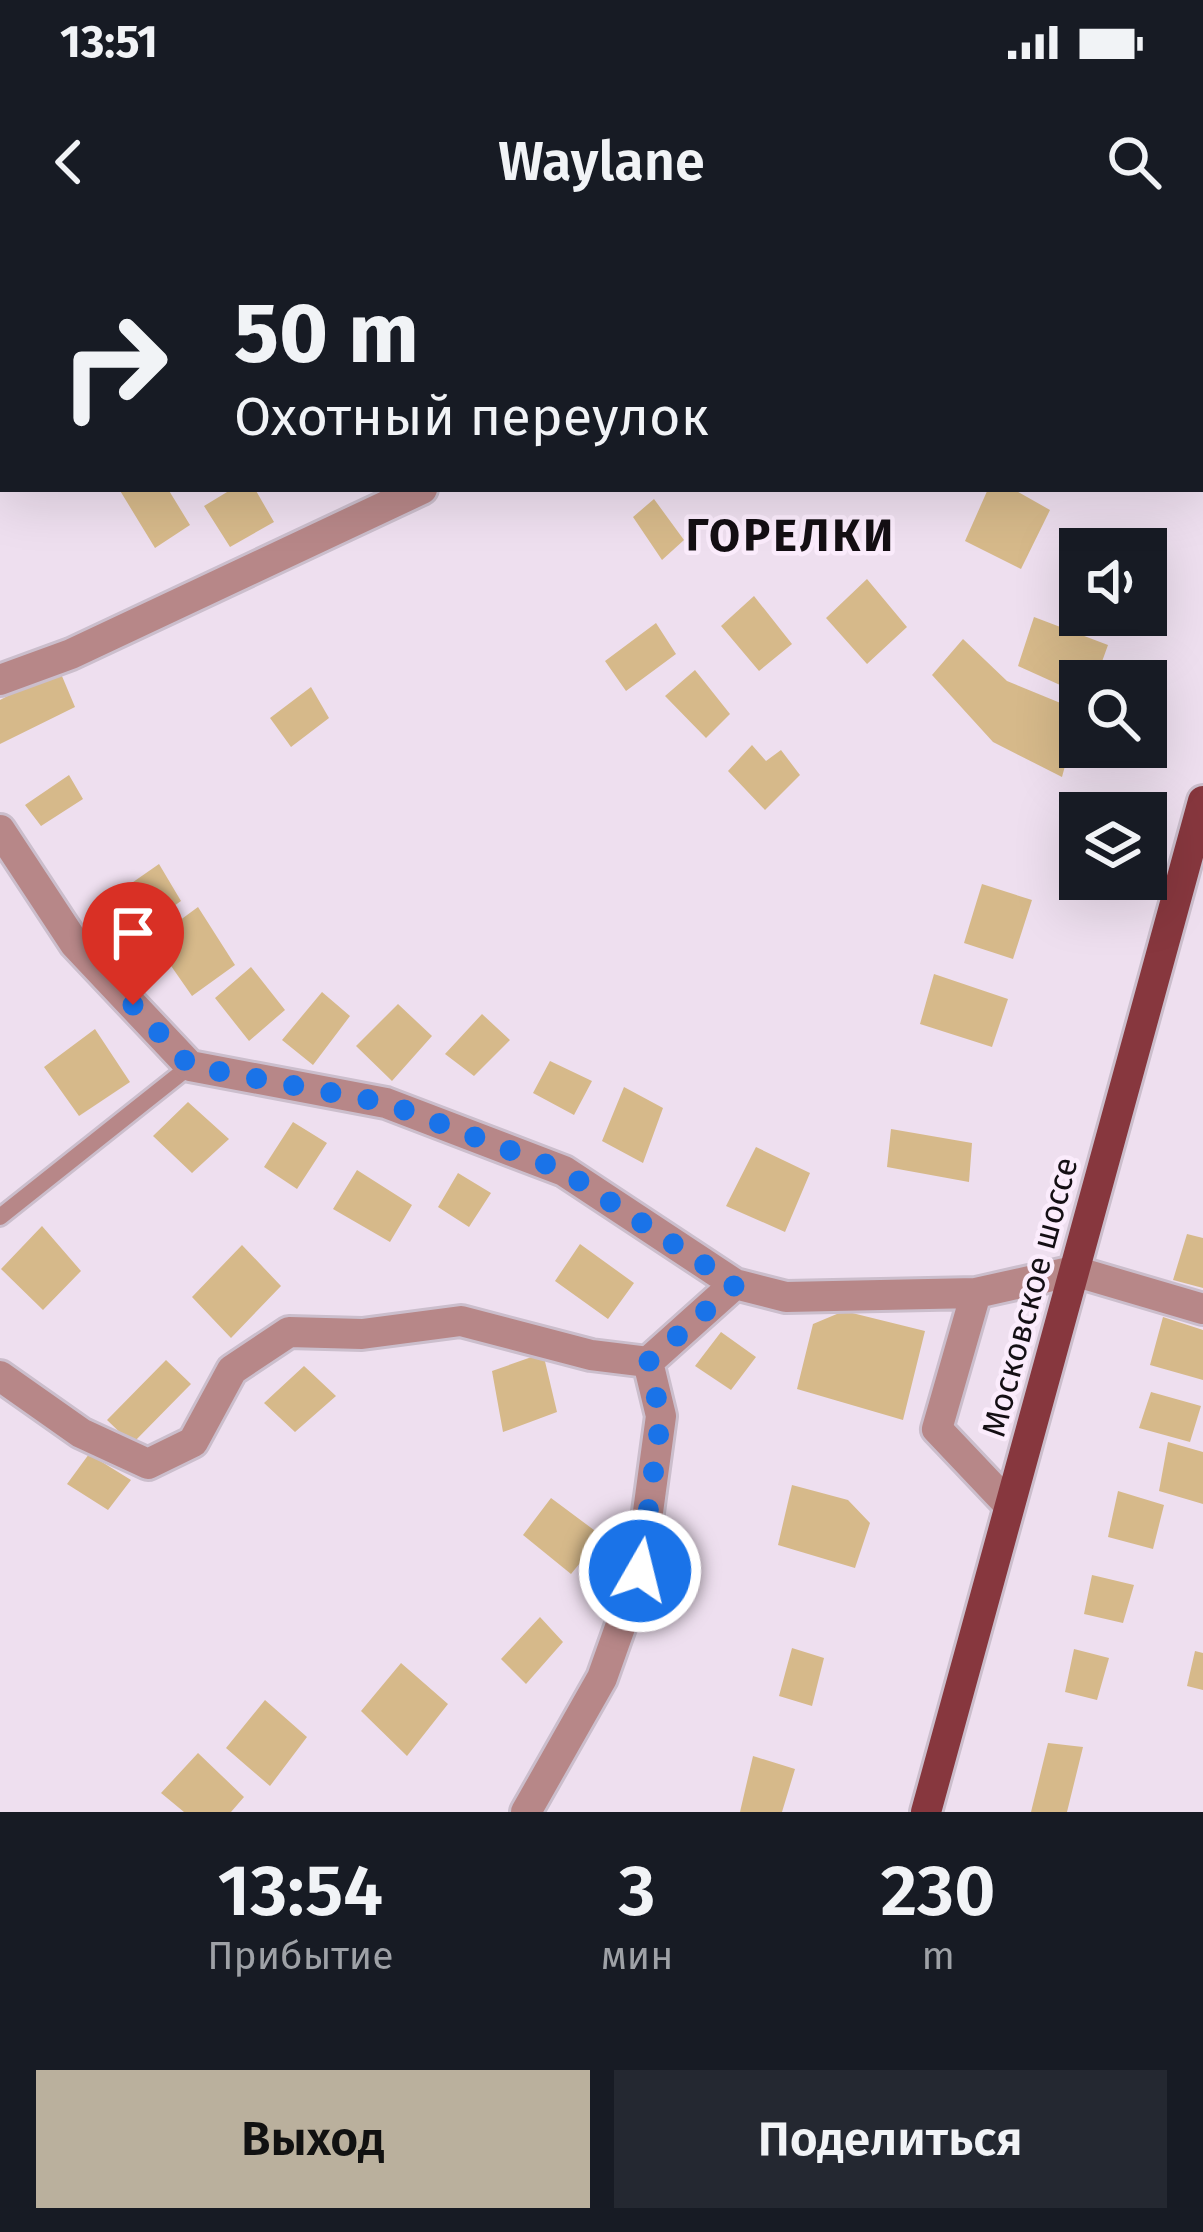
<!DOCTYPE html>
<html lang="ru">
<meta charset="utf-8">
<style>
body{margin:0;font-family:"Fira Sans",sans-serif;background:#242831;color:#f1f3f6;height:100vh;display:flex;flex-direction:column;font-size:45px;white-space:nowrap}
*{box-sizing:border-box;margin:0}
p{font-size:39px;color:#9ea1a6}
.icon{flex:none;width:66px;height:66px;fill:none;stroke:currentColor;stroke-width:2;stroke-linecap:round;stroke-linejoin:round}
.map{position:relative;height:1572px;overflow:hidden}
.side{display:flex;flex-direction:column;background:#171b24;flex:1}
.side>*{flex:none}
.guide{position:absolute;left:0px;top:0px;width:1203px;height:252px;box-shadow:0 12px 48px #0002;background:#171b24;color:#f1f3f6;overflow:hidden}
.buttons{position:absolute;left:1059px;top:288px;display:grid;gap:24px}
.buttons a{display:grid;place-items:center;width:108px;height:108px;border-radius:0px;background:#171b24;box-shadow:0 12px 48px #0002;font-size:60px}
.pin{position:absolute;display:grid;place-items:center;width:102px;height:102px;color:#fff;margin:-123px -51px;border-radius:50% 50% 50% 0;rotate:-45deg;box-shadow:0 0 12px #0007}
.pin .icon{rotate:45deg}
.me{position:absolute;width:132px;margin:-66px;rotate:8deg;stroke-linejoin:round;filter:drop-shadow(0 0 9px #0008)}
.turn{display:flex;align-items:center;gap:42px;height:252px;padding:0 36px;font-size:54px}
.turn .icon{width:156px;height:156px;stroke-width:2.5}
.turn b{display:block;font-size:84px;line-height:102px}
.eta{display:flex;justify-content:space-evenly;align-items:center;height:204px;text-align:center}
.eta b{font-size:72px;font-weight:600;line-height:84px}
.primary-button{display:flex;gap:24px;margin-top:auto;padding:24px 36px}
.primary-button a{flex:1;height:138px;border-radius:0px;background:#bab09d;color:#111;font-size:48px;font-weight:600;line-height:138px;text-align:center}
.primary-button a+a{background:#242831;color:#f1f3f6}
.status{display:flex;justify-content:space-between;align-items:center;height:84px;padding:0 60px;background:#171b24;direction:ltr}
.status svg{height:33px;fill:currentColor}
header{display:flex;justify-content:space-between;align-items:center;height:156px;padding:0 36px;background:#171b24;font-size:54px;font-weight:600}
.map>svg:first-child{display:block}
.building{fill:#d6b98a}
.lines{fill:none;stroke-linecap:round;stroke-linejoin:round}
.lane-casing{stroke:#cbbecc;stroke-width:22}
.street-casing{stroke:#cbbecc;stroke-width:36}
.primary-casing{stroke:#cbbecc;stroke-width:36}
.lane{stroke:#b78788;stroke-width:16}
.street{stroke:#b78788;stroke-width:30}
.primary{stroke:#87373e;stroke-width:30}
.route{stroke:#1a73e8;stroke-width:21;stroke-dasharray:0 37.8}
.labels{text-anchor:middle;dominant-baseline:central;stroke-width:9;stroke-linejoin:round;paint-order:stroke}
.street-label{font-size:33px;fill:#140f14;stroke:#fbecfc}
.district-label{font-size:45px;font-weight:bold;letter-spacing:3px;fill:#140f14;stroke:#fbecfc}
</style>
<div class="status"><b>13:51</b><svg viewBox="0 0 49 12"><path d="M0 12V9h3v3zM5 12V6h3v6zM10 12V3h3v9zM15 12V0h3v12zM26 1h20v11H26zM47 4h2v5h-2z"/></svg></div>
<header><svg class="icon" aria-label="back" viewBox="0 0 24 24"><path d="M15 5l-7 7 7 7"/></svg>Waylane<svg class="icon" aria-label="search" viewBox="0 0 24 24"><circle cx="10" cy="10" r="6"/><path d="M15 15l6 6"/></svg></header>
<div class="map">
<svg width="1203" height="1572" viewBox="0 0 1203 1572">
<rect width="100%" height="100%" fill="#eedfef"/>
<!-- building -->
<path class="building" d="M119,249H168L190,285L155,308Z
M232,249H255L274,282L230,307L204,266Z
M988,249H1013L1050,270L1021,329L965,301Z
M654,259L684,300L662,320L633,277Z
M867,339L907,387L867,424L826,378Z
M754,356L792,404L759,431L721,386Z
M1034,377L1108,405L1095,441H1080V454L1018,426Z
M656,383L676,414L626,451L605,421Z
M963,399L1007,441L1080,471L1062,537L993,502L932,435Z
M59,429L75,467L0,504V460Z
M695,430L730,474L706,498L665,456Z
M311,447L329,478L291,507L270,478Z
M752,505L766,521L781,510L800,535L765,570L728,531Z
M69,535L83,559L41,586L25,565Z
M159,624L181,661L126,700L103,663Z
M982,644L1032,660L1013,719L964,703Z
M198,667L235,725L192,756L153,700Z
M251,727L285,770L249,801L215,758Z
M934,734L1008,759L992,807L920,784Z
M322,752L350,776L313,825L282,800Z
M398,764L432,796L392,841L356,806Z
M482,774L510,800L474,836L445,814Z
M95,789L130,842L79,876L44,827Z
M550,821L592,841L574,875L533,853Z
M624,847L663,868L643,923L602,901Z
M188,862L229,899L192,933L153,896Z
M293,882L327,903L297,949L264,927Z
M891,889L972,903L969,942L887,927Z
M756,907L810,933L785,992L726,966Z
M357,930L412,965L390,1002L333,969Z
M458,933L491,953L469,987L438,967Z
M42,986L81,1031L43,1070L1,1029Z
M1187,994L1203,998V1048L1173,1040Z
M580,1004L634,1043L608,1079L555,1041Z
M242,1005L281,1046L231,1098L192,1057Z
M844,1071L925,1091L903,1180L797,1149L813,1084Z
M1163,1077L1203,1090V1140L1150,1125Z
M721,1092L756,1117L731,1150L695,1126Z
M543,1113L557,1172L503,1192L492,1131Z
M166,1120L191,1144L132,1204L107,1180Z
M304,1126L336,1156L295,1192L264,1163Z
M1151,1152L1201,1166L1190,1202L1139,1188Z
M1168,1202L1203,1212V1264L1159,1251Z
M89,1214L131,1240L108,1270L67,1244Z
M792,1245L848,1260L870,1283L855,1328L778,1305Z
M1118,1251L1164,1265L1153,1309L1108,1297Z
M551,1258L602,1296L571,1334L523,1295Z
M1092,1335L1134,1345L1123,1383L1084,1374Z
M540,1377L563,1402L526,1444L501,1419Z
M792,1408L824,1418L812,1466L779,1456Z
M1074,1409L1109,1418L1097,1460L1065,1452Z
M1195,1411L1203,1413V1450L1187,1446Z
M401,1423L448,1464L407,1516L361,1471Z
M265,1460L307,1497L270,1546L226,1508Z
M1048,1503L1083,1507L1067,1572H1031Z
M198,1513L244,1557L231,1572H184L161,1553Z
M753,1516L795,1529L782,1572H740Z"/>
<g class="lines">
<!-- lane casing -->
<g class="lane-casing">
<path id="lane" d="M0,977L190,826"/>
</g>
<!-- street casing -->
<g class="street-casing">
<path id="street" d="M815,3L819,0
M0,440L71,414L422,249
M0,590L75,704L190,826L386,863L564,931L735,1044L786,1057L976,1053
M0,1136L81,1193L148,1224L193,1202L232,1130L289,1092L362,1094L461,1081L591,1115L648,1122
M1009,1265L937,1189L976,1053L1074,1031L1203,1069
M526,1572L602,1438L640,1331L661,1176L648,1122L735,1044"/>
</g>
<!-- primary casing -->
<g class="primary-casing">
<path id="primary" d="M926,1572L1203,561"/>
</g>
<!-- lane -->
<use href="#lane" class="lane"/>
<!-- street -->
<use href="#street" class="street"/>
<!-- primary -->
<use href="#primary" class="primary"/>
</g>
<g class="lines">
<!-- route -->
<path class="route" d="M133,765L190,826L386,863L564,931L735,1045L648,1122L661,1177L640,1331"/>
</g>
<g class="labels">
<!-- street labels -->
<g class="street-label">
<text transform="translate(1030 1057) rotate(-75)">Московское шоссе</text>
</g>
<!-- district labels -->
<g class="district-label">
<text x="791" y="296">ГОРЕЛКИ</text>
</g>
</g>
</svg>
<div class="buttons">
<a><svg class="icon" aria-label="sound" viewBox="0 0 24 24"><path d="M4 9h4l5-4v14l-5-4H4zM17 9q2 3 0 6"/></svg></a>
<a><svg class="icon" aria-label="search" viewBox="0 0 24 24"><circle cx="10" cy="10" r="6"/><path d="M15 15l6 6"/></svg></a>
<a><svg class="icon" aria-label="layers" viewBox="0 0 24 24"><path d="M12 4l9 5-9 5-9-5zM3 14l9 5 9-5"/></svg></a>
</div>
<div class="pin" style="left:133px;top:765px;background:#d93025"><svg class="icon" aria-label="arrive" viewBox="0 0 24 24"><path d="M6 21V4h12l-3 4 3 4H6"/></svg></div>
<svg class="me" style="left:640px;top:1331px" viewBox="-20 -20 40 40"><circle r="17" fill="#1a73e8" stroke="#fff" stroke-width="3"/><path d="M0-11L8 9 0 5-8 9z" fill="#fff"/></svg>
<div class="guide">
<div class="turn"><svg class="icon" aria-label="right" viewBox="0 0 24 24"><path d="M7 20v-9h11M14 6l5 5-5 5"/></svg><div><b>50 m</b>Охотный переулок</div></div>
</div>
</div>
<section class="side">
<div class="eta">
<div><b>13:54</b><p>Прибытие</p></div>
<div><b>3</b><p>мин</p></div>
<div><b>230</b><p>m</p></div>
</div>
<div class="primary-button"><a>Выход</a><a>Поделиться</a></div>
</section>
